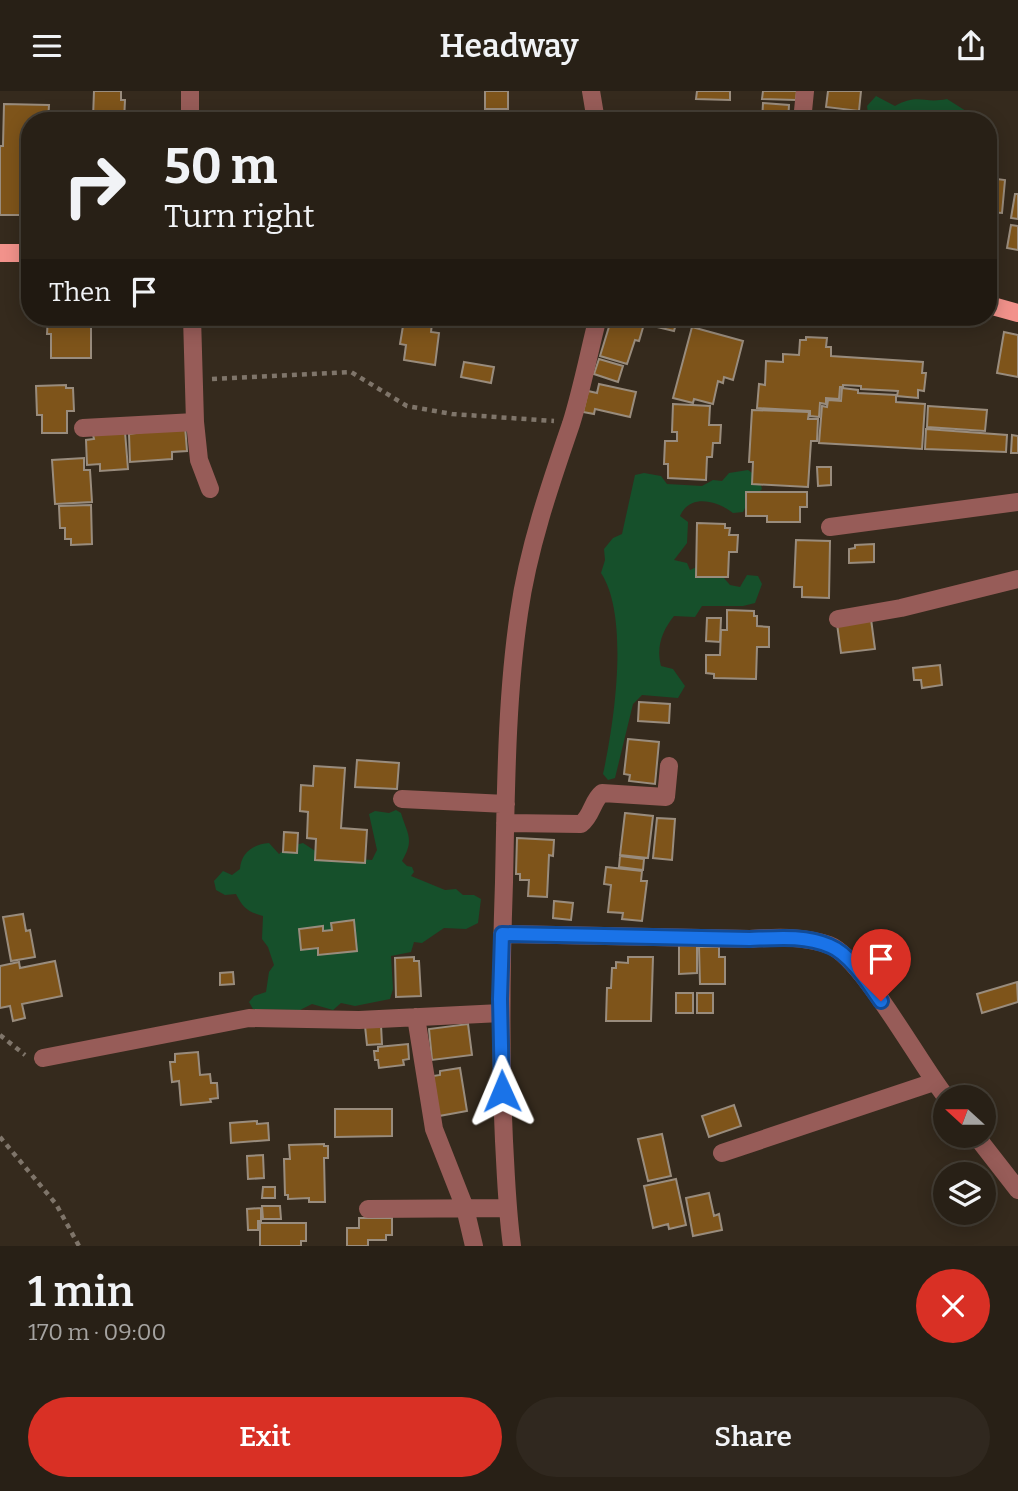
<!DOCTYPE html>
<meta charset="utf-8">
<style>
body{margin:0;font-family:Bitter,serif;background:#30281f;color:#f1f3f6;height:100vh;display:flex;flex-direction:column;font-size:26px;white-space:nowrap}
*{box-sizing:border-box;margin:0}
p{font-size:23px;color:#a5a3a1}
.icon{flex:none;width:38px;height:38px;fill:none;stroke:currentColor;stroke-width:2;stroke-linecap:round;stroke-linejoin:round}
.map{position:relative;height:1155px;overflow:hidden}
.sheet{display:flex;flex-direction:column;background:#282016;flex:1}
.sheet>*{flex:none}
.banner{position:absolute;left:21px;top:21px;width:976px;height:214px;border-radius:28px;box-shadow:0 4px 18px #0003,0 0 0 2px #443e35;background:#282016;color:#f1f3f6;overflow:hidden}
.needle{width:46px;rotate:291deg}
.fabs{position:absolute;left:933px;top:994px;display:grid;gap:14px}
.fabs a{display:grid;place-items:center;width:63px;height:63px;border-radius:50%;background:#282016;box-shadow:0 4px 18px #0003,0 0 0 2px #443e35;font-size:35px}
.pin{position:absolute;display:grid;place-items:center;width:60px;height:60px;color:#fff;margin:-72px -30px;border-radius:50% 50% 50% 0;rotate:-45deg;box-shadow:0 0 7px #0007}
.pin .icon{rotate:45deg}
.me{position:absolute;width:77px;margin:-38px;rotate:359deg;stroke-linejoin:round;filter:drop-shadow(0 0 5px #0008)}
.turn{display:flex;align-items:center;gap:24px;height:147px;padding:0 28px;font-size:32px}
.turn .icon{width:91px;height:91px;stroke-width:2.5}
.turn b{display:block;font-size:49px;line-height:60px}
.then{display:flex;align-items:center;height:66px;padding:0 28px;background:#0003;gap:14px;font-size:26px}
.round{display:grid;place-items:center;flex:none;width:74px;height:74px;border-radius:37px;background:#30281f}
.headline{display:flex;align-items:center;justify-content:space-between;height:119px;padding:0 28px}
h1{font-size:42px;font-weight:600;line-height:52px}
.action{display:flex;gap:14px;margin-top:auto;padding:14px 28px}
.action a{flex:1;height:80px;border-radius:42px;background:#d93025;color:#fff;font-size:28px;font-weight:600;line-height:80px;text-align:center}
.action a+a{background:#30281f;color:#f1f3f6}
header{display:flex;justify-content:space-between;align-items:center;height:91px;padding:0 28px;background:#282016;font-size:32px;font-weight:600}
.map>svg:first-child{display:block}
.green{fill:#16502b}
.building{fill:#7e541a;stroke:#998c7d;stroke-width:2}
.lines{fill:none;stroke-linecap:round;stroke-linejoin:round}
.path{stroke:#7f756a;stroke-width:4.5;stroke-dasharray:5 5;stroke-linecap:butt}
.minor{stroke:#975c58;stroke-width:18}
.major{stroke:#f2928b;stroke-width:18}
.route-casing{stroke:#114b97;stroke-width:18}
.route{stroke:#1a73e8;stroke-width:12}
</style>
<header><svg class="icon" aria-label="menu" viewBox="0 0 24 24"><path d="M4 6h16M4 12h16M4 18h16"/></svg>Headway<svg class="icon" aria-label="share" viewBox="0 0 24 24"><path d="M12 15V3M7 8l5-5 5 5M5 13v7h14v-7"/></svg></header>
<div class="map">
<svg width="1018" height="1155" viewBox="0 0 1018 1155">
<rect width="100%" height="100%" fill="#352a1d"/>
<!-- green -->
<path class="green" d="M876,5L895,15C919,2 923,13 947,8L966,20L969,30H869L867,15Z
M748,379L759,387L762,398L747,413L743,421L733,422C718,410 690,402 680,425L688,431L687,452L674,469L687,472L690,479L701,474L718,480L730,494L740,496L747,484L758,485L762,493L755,512L743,515H702L695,526L674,525C662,540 656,556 661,575L673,578L685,595L678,607L642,604L633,613L615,687L608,689L603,683C614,633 630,526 601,482L605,469L604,458L613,447L622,443L635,384L644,382L661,385L667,393L702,395L713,389L722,390L729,382Z
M396,719L401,722C407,743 415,748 402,770L407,775L412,776L414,781L411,785L445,799L456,798L463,804H474L481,808L478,832L466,838L444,837L422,852L414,851L411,861L391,865L393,898L390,908L355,915L341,912L333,919L312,913L300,919L253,918L249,911L254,905L266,901L269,881L274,874L268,856L262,848L263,825C248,821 243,817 236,803L225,804L216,799L214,790L223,780L232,784L240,778C241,762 253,753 269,752L279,763L288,756L303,752L323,765L372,769L377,759L369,723L375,720L389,722Z"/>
<!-- building -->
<path class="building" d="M94,0H121V9H125L124,30H88V27H93Z
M485,0H508V18H485Z
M697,0H730V9L696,8Z
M763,0H797L796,9L762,8Z
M828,0H861L859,20L826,16Z
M763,12L789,14L788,30H762Z
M4,13L49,14L48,30H30V124H0V55H3Z
M697,24L727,25V30H697Z
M989,87L1005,89L1002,122L989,121Z
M1015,103H1018V128L1011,127Z
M1011,134L1018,135V159L1007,157Z
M48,226H91V267H51V243H47Z
M221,226H263V234L221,232Z
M444,226H463L462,231Z
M612,226H653L650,235L644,233L639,250L635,249L627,273L600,265Z
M656,226H678L674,240L653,235Z
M697,226H711L710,234L696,232Z
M404,229L432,233L431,241L439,242L435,274L404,269L406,254L400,253Z
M692,236L743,250L733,289L724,286L723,292L718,290L713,313L694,308L693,312L673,307Z
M1004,241L1018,244V286L997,282Z
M806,246L827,247L826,256H831V265L923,271L922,282H926L924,300L918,299V307L897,305L898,300L861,298V295L843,294V296H840L839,308L826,307V313L820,312L819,326L810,325V320L757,317L759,293L765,294L766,270L783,271V263L799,264L800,249H806Z
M599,268L623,275L618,291L594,283Z
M464,271L494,276L491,292L461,286Z
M599,293L636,301L630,326L595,318L594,323L583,321L588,300L597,302Z
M66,294V297H73L74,320H67V342H42V324H37L36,295Z
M842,297L858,299V302L896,304V311L925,313L922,358L819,352L822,315L827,316L828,309L841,310Z
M673,313L710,315L709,334H721L720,352H713L712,366H707L706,389L668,387V373H664L665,350H677V341H672Z
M928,315L987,319L985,340L927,336Z
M752,319L809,321L808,328H818L817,350H811L808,396L752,393L753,371H749Z
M185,335L187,360L172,361V368L130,371L129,343Z
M926,338L1007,344L1006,361L925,358Z
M125,341L128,378L100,380V373L87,374L86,349L94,348L93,344Z
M1012,344L1018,345V362H1011Z
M84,367V379H90L92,411L55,413L52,369Z
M817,376H831V394L818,395Z
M746,401H807V416H800V431H767V425H746Z
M91,414L92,453L71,454V448H65V437H60L59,415Z
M697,432L725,433V437H730L729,444H738L737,461H729L728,486H696Z
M796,449L830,450L829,507L802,506V496H794Z
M874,453V471L849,472V458L855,457V454Z
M727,519L754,520V525H757V535L769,536V556H757L756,588L714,587V583L706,582V564H720L721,539H727Z
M707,527H721L720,551L706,550Z
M871,528L875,558L841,562L837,533Z
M940,574L942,594L922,597L921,589H914L913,577Z
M639,611L670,613L669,632L638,630Z
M628,648L659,651L655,693L629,690L630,684L624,683Z
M357,669L399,672L397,698L355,696Z
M314,675L345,677L341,737L367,739L365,772L315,769L316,748L307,747L308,721L300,720L301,694L313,695Z
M625,722L653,725L648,767L620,764Z
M657,727L675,728L672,769L653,767Z
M284,741L298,742L297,762L283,761Z
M517,747L554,749L553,765L549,764L547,806L528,805L529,789H520V783H516Z
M620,765L644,768L643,779L619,776Z
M606,776L642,780L641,790H647L642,830L622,828L623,822L608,821L611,794L604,793Z
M554,810L573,812L571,829L553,827Z
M23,823L26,840L30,839L35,866L11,870L3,826Z
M354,829L357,860L318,864V857L301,859L299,838L323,835V840L332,839L331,832Z
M679,854L697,855V882L679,883Z
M699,856H719V866H725V893H700Z
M414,866V870H419L421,905L396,906L395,867Z
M628,866H653L651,930H606L607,897H611L612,877H616V871L628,872Z
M55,870L62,905L22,913L25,927L13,930L10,915L0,917V875L19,871L20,877Z
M233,881L234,893L220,894V882Z
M1017,891L1018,911L982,922L977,903Z
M676,902H693V922H676Z
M697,902H713V922H697Z
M468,933L472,964L432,969L429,938Z
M381,934L382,953L367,954L365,935Z
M408,953L409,968L403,969L404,974L379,977L378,969H375L374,960H378V956Z
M198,961L200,984L210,983L211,992H217L218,1007L210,1008L211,1011L181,1014L179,990L172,991L170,971H175V963Z
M460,977L467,1020L439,1025L433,985L440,984V980Z
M734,1014L741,1035L709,1046L702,1025Z
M335,1018H392V1045L335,1046Z
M257,1030V1033L268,1032L269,1049L231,1052L230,1032Z
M662,1043L671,1085L648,1090L638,1048Z
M324,1053V1055H328V1067H324L325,1111H309V1107L288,1108V1104H285L284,1068H290L289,1054Z
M263,1064L264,1087L248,1088L247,1065Z
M676,1088L686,1134L669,1138L668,1133L653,1137L644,1095Z
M263,1096H275V1107H262Z
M709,1102L714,1125L719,1123L722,1139L693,1145L686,1107Z
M262,1115H280L281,1128H263Z
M261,1117V1130H258V1139H248L247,1118Z
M359,1127H392V1144H386V1149H368V1155H347V1137H359Z
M260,1132H306V1150H301V1155H260Z"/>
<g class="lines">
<!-- path -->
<path class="path" d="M212,288L351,281L407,315L452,323L554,330
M0,944L25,964
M0,1046L56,1113L79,1155"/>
<!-- minor -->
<path class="minor" d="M591,0L596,30
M190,30V0
M802,30L805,0
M192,226L195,331L199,369L210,398
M83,337L195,331
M830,436L1018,411
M838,528L901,517L1018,488
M402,708L506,713
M505,732L581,733C592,725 592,710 602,702L666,706L669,675
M502,843L750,848C776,846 803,845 829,854C862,866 921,975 946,1006
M416,926L434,1038L465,1117L474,1155
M43,967L249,927L359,929L501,922
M976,1045L1018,1099
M722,1062L934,991
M368,1118L508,1117
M512,1155C507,1120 506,1085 504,1050C500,963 501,877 504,791C506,701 506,610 519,522C528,458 550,394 571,333C582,298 589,261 598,226"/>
<!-- major -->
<path class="major" d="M0,162H30
M989,214L1018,222"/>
</g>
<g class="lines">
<!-- route casing -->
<g class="route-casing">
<path id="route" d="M502,1000L500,908L502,843L750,848C776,847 805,844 830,855C850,863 869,893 881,910"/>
</g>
<!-- route -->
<use href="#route" class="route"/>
</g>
</svg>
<div class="fabs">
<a><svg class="needle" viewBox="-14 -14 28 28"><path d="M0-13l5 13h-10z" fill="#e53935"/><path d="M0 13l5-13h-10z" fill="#a5a3a1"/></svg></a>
<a><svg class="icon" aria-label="layers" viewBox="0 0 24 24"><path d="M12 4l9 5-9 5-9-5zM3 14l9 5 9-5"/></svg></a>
</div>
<div class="pin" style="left:881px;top:910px;background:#d93025"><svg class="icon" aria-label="arrive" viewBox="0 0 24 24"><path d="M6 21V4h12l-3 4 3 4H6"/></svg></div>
<svg class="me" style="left:502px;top:1000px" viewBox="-20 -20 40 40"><path d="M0-17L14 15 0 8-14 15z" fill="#1a73e8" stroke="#fff" stroke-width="4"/></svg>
<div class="banner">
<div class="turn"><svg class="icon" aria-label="right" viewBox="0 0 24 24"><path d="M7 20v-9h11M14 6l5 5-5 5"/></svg><div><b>50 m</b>Turn right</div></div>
<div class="then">Then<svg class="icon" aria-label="arrive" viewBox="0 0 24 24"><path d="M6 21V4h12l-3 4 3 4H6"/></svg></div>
</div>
</div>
<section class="sheet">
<div class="headline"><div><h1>1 min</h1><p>170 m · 09:00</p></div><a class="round" style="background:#d93025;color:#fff"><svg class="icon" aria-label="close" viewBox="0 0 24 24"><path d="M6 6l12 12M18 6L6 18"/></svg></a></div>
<div class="action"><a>Exit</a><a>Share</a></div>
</section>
